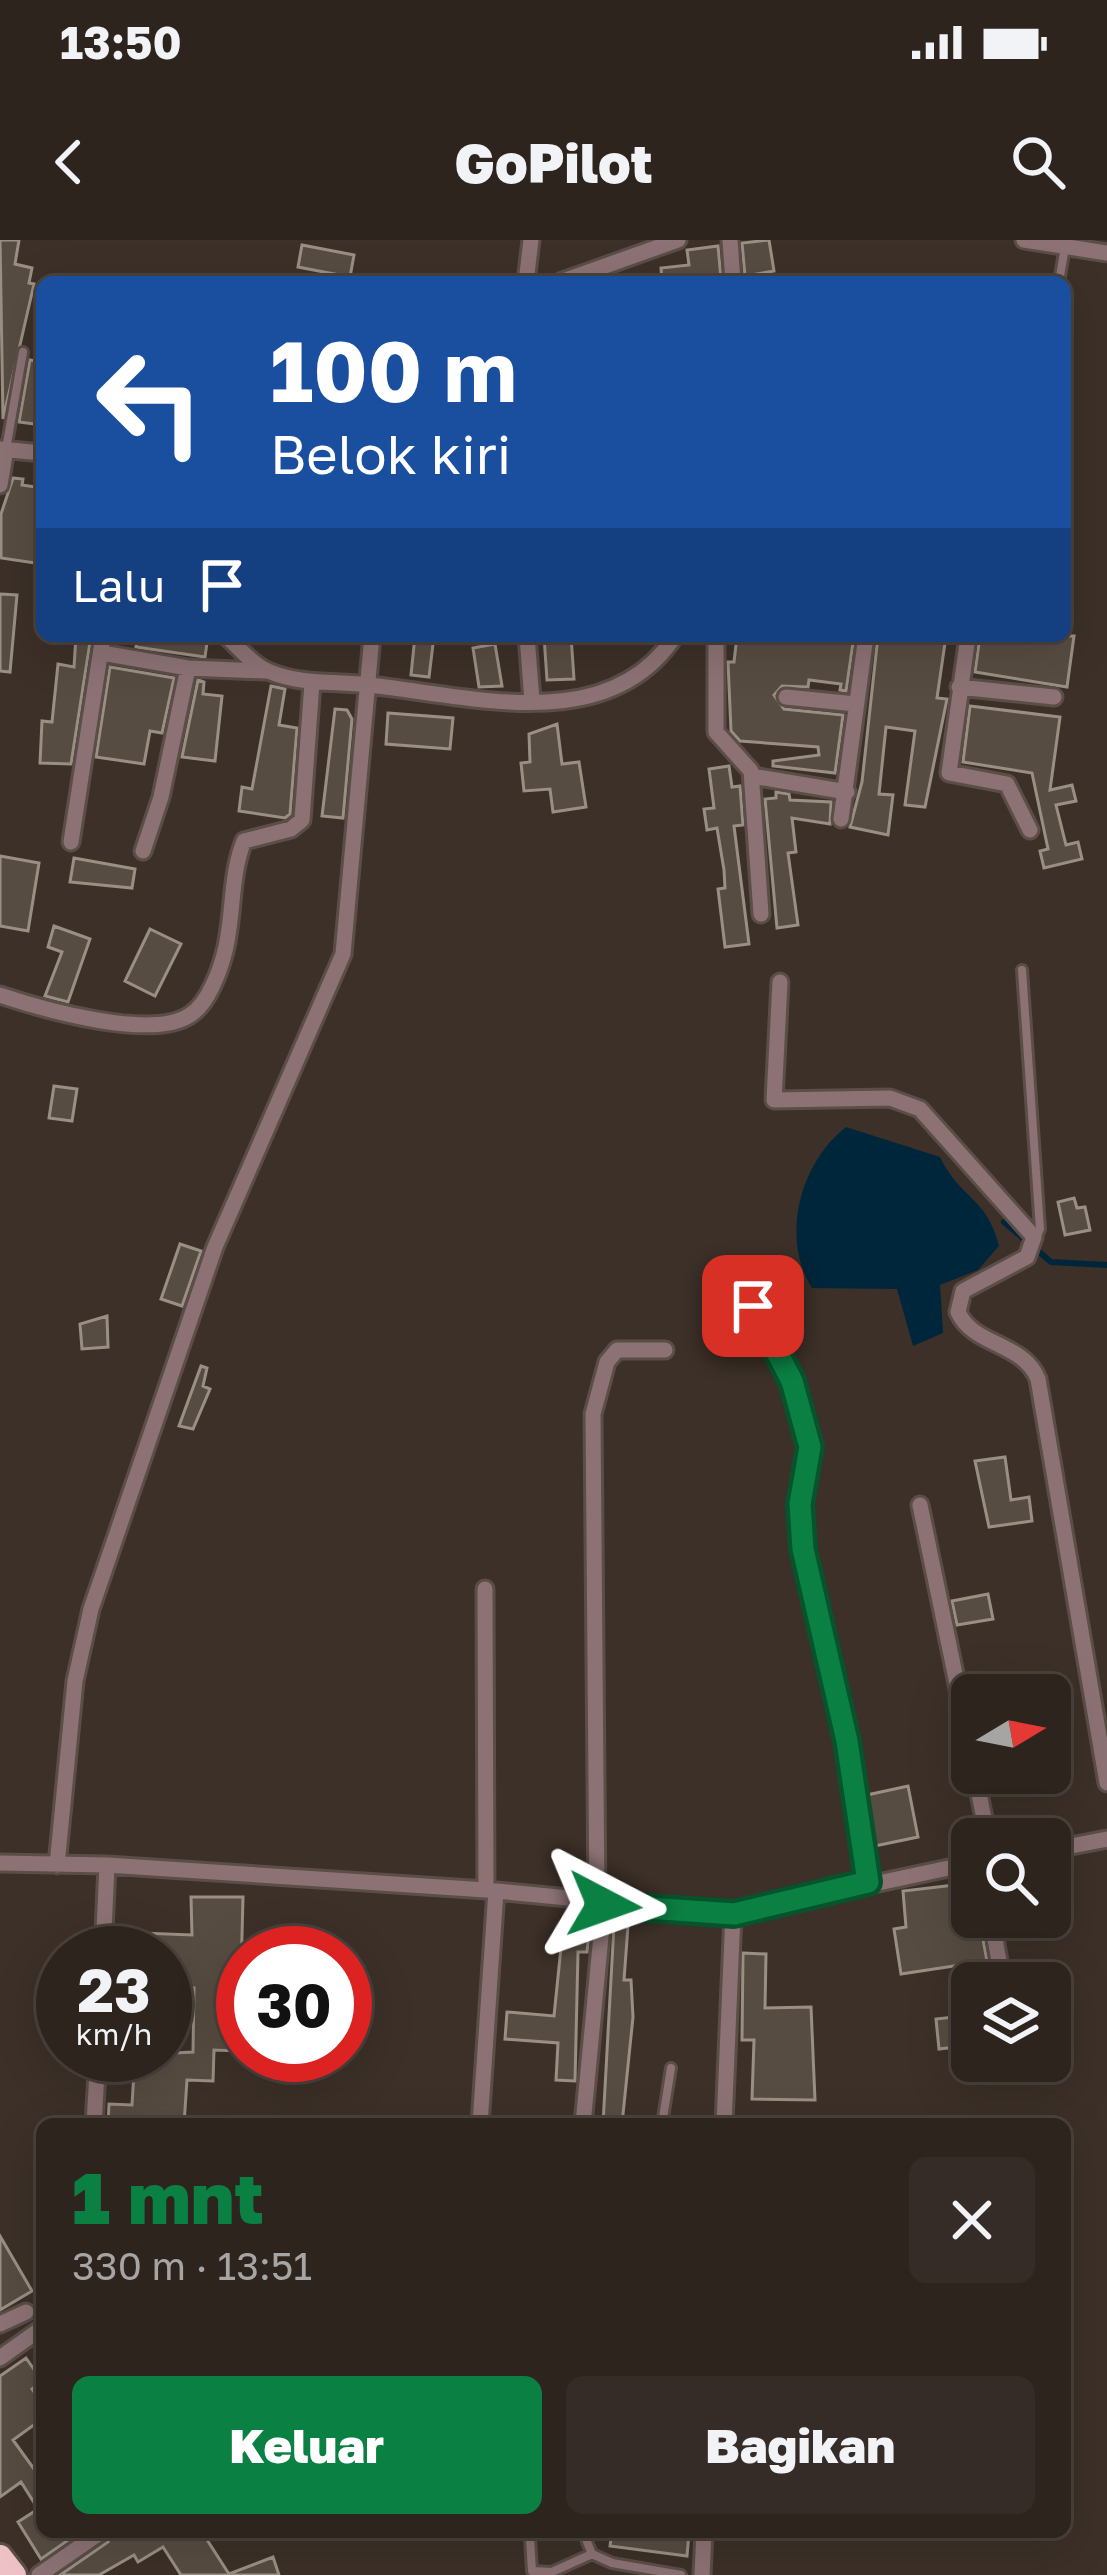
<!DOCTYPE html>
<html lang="id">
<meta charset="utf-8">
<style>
body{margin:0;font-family:"Golos Text",sans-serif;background:#352c27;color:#f1f3f6;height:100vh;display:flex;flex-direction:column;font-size:45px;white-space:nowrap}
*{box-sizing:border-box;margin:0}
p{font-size:39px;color:#a7a4a4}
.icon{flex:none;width:66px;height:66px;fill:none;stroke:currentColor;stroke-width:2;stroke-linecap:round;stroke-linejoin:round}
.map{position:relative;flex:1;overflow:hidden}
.sheet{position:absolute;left:36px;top:1878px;width:1035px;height:420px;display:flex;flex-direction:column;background:#2d241e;border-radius:18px;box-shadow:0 12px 48px #0002,0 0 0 3px #48413c}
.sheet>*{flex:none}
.hud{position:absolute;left:36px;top:36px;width:1035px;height:366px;border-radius:18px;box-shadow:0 12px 48px #0002,0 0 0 3px #48413c;background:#1a4fa0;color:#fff;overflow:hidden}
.needle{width:78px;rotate:80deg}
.controls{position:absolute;left:951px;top:1434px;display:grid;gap:24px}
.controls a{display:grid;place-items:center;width:120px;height:120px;border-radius:18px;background:#2d241e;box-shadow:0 12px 48px #0002,0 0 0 3px #48413c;font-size:60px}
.speed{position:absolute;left:36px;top:1686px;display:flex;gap:24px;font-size:60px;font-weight:700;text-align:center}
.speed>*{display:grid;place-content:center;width:156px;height:156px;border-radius:50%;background:#2d241e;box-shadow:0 12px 48px #0002,0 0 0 3px #48413c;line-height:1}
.speed small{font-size:30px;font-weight:400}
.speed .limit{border:18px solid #d22;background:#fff;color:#111}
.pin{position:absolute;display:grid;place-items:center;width:102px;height:102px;color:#fff;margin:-51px;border-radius:24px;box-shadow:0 6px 18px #0006}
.me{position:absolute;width:132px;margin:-66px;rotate:94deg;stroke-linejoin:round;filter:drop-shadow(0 0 9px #0008)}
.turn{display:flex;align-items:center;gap:42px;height:252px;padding:0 36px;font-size:54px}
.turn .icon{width:156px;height:156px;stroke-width:2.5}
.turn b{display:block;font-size:84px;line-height:102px}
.then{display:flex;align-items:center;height:114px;padding:0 36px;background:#0003;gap:24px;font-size:45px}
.round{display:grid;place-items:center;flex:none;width:126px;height:126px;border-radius:18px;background:#352c27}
.headline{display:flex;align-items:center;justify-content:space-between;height:204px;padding:0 36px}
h1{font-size:72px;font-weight:800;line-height:90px;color:#0b8043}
.action{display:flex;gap:24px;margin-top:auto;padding:24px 36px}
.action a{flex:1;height:138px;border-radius:18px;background:#0b8043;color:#fff;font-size:48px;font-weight:800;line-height:138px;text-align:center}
.action a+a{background:#352c27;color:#f1f3f6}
.status{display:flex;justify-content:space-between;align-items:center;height:84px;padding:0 60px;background:#2d241e;direction:ltr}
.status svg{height:33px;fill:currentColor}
header{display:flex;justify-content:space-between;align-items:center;height:156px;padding:0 36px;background:#2d241e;font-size:54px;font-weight:800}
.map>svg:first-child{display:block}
.water{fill:#00263b}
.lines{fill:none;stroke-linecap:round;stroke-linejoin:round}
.stream{stroke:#00263b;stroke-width:6}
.building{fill:#574c41;stroke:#9a8f83;stroke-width:3}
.service-casing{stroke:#5a4e47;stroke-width:14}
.minor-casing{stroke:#5a4e47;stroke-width:21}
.trunk-casing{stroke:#5a4e47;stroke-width:30}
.service{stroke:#8c7274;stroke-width:8}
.minor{stroke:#8c7274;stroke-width:15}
.trunk{stroke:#eec1c6;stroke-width:24}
.route-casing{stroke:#07532c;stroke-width:30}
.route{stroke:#0b8043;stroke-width:21}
</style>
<div class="status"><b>13:50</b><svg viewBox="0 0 49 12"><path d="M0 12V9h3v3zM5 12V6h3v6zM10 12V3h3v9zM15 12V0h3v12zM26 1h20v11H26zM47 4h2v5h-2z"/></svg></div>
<header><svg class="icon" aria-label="back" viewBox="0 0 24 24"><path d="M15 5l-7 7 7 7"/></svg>GoPilot<svg class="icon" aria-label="search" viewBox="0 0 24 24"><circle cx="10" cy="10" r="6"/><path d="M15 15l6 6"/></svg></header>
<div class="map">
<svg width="1107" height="2335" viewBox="0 0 1107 2335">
<rect width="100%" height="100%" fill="#3c3028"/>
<!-- water -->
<path class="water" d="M846,887L940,917C960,959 987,957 999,1006L978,1030L940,1045L943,1093L913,1106L897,1049L812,1048C780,997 800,923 846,887Z"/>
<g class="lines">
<!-- stream -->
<path class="stream" d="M1004,982L1051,1022L1107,1025"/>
</g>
<!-- building -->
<path class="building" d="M0,0H19L15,24L32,28L29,43L34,44L3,179Z
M769,0L774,31L745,36L742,3Z
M302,5L354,15L350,37L298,27Z
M718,6L721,39L662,42L661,28L689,25L687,10Z
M30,120L42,122V185L19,182Z
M13,238L23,239L22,245L42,248V324L1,318V274Z
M0,354L17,355L10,432L0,431Z
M76,396H91L71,524L40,523L42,481L52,482L58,424L74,427Z
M138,396H208L205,417L136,407Z
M415,396H434L429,437L411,435Z
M544,396H571L574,439L547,440Z
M737,396H854L846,451L840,450L841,444L809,440L808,447L782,446L774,455L784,469L843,475L835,533L773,526V521L819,515L818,507L740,501L731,491L728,422H734Z
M878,396H946L937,458L947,459L925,567L905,565L915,491L886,487L879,554L893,555L888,595L850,587L862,542Z
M980,396H1074L1067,447L975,432Z
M495,404L502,446L479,447L473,408Z
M110,427L174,438L162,493L150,491L144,524L96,517Z
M198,440L204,442L203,454L222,456L215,521L182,517Z
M271,446L285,449L279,485L297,488L290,574L285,578L239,571L242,547L252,549Z
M970,466L1060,477L1050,550L1072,545L1076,561L1056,565L1066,605L1078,602L1082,619L1044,628L1040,611L1048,609L1032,533L963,522Z
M335,469L347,470L352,479L343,578L322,576Z
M388,473L453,478L450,509L386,504Z
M557,484L562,524L579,522L586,567L553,572L550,549L524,551L521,523L530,522L529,494Z
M729,526L732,547L740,546L743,585L734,586L749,704L725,707L718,649L725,648L724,630L717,588L707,590L704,569L714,568L709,529Z
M776,552L789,554L790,560L831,562L830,584L792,578L796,612L788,613L798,685L777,688L765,559L776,558Z
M0,616L39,623L28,691L0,686Z
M74,618L135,629L132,648L70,642Z
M54,686L90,699L68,762L45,756L62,712L48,707Z
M150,689L181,704L155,756L125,741Z
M54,846L77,849L72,881L49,878Z
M1074,958L1077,968L1085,967L1090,990L1065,995L1058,962Z
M180,1004L201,1011L182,1066L161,1059Z
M107,1076L108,1107L82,1109L80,1084Z
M201,1126L207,1128L203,1146L210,1149L193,1189L179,1186Z
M1005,1217L1011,1260L1029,1257L1032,1281L989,1287L975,1221Z
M988,1354L993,1379L957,1385L952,1361Z
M908,1546L918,1597L875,1606L867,1555Z
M972,1643V1679L979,1678L987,1721L901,1734L894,1689L906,1687L903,1651Z
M191,1657H243L239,1811L214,1810L213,1841L187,1840L184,1884H108L109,1864L132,1865L135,1815L193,1812L194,1748L165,1746V1713H115L116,1692L192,1695Z
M564,1678L590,1683L587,1712H578L575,1841L556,1840L558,1803L505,1799L507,1772L554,1776Z
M614,1685L628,1686L624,1740H631L633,1777L622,1884H603Z
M743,1713L766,1714L765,1768L811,1767L815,1860L752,1859L754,1800H742Z
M972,1775V1805L939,1809L936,1779Z
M0,1996L32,2051L0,2070Z
M26,2118L42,2141L32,2149L42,2163V2179L13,2200L42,2240V2292H80L41,2319L18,2282L38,2269L21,2242L0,2257V2136Z
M113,2292H202L229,2334L273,2317L279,2335H181L163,2307L138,2322L134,2315L99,2335H60L108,2302Z
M612,2292L689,2293L687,2316L610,2306Z"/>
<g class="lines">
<!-- service casing -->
<g class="service-casing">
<path id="service" d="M1059,42L1065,7
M6,209L23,112
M1022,730L1040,989L1036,998
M662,1884L671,1828
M583,2292L592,2314L612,2323L681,2335
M530,2298L532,2331L552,2332L592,2314"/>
</g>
<!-- minor casing -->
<g class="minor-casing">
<path id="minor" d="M730,0L733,42
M1024,0L1107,13
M526,42L531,0
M560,42L678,0
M0,209L42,213
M0,245L6,209
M226,396C238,407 253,425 268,431C300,445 334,441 368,445C469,455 608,498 675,396
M527,396L532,461
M716,396V492L751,531L761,674
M968,396L949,533L1007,544L1030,590
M102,413L188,428L265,431
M959,447L1054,457
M786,457L856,464
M752,536L847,552
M841,579L866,396
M71,602L103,396
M143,611L161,557L188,428
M780,742L774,860L890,858L920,869L1034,997L1027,1017L963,1051L958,1072C973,1106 1023,1102 1038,1139L1107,1543
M0,755C42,769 152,801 190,775C208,764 220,731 225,711C234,675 230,635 244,601L291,589L302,580L312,443
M753,1067L792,1141L810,1207L800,1264L803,1309L847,1501L868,1642
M920,1265L972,1516
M485,1349L486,1650
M975,1533L988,1599
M1050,1610L1107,1599
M0,1623L107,1625L486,1650L733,1674L972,1623
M57,1625L75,1441L91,1369L215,1007L343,714L372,396
M597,1664L593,1174L607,1122L617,1110H665
M991,1677L1003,1743
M103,1713L107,1625
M94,1884L98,1815
M480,1884L496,1651
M583,1884L604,1665
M724,1884L733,1674
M0,2084L26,2072
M0,2118L42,2088
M39,2335L101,2292
M702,2335L704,2292"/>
</g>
<!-- trunk casing -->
<g class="trunk-casing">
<path id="trunk" d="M0,2317L14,2335"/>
</g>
<!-- service -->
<use href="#service" class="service"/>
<!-- minor -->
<use href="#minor" class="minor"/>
<!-- trunk -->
<use href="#trunk" class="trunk"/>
</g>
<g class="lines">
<!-- route casing -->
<g class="route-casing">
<path id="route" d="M604,1665L734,1674L868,1642L847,1501L803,1309L800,1264L810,1207L792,1141L753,1066"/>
</g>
<!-- route -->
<use href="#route" class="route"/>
</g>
</svg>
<div class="controls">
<a><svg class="needle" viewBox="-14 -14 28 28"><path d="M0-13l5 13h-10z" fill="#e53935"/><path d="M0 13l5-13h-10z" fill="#a7a4a4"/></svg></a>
<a><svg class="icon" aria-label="search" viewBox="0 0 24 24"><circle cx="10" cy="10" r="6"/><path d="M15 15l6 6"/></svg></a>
<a><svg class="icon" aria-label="layers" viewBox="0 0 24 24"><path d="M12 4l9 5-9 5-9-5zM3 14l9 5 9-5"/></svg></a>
</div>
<div class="speed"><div>23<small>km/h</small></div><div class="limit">30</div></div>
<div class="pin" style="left:753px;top:1066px;background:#d93025"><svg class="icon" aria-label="arrive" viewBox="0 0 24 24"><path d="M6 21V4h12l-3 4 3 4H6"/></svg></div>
<svg class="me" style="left:604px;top:1665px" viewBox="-20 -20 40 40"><path d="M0-17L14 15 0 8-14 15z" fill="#0b8043" stroke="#fff" stroke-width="4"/></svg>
<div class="hud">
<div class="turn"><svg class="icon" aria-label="left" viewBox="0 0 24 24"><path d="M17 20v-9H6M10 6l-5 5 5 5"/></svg><div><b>100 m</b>Belok kiri</div></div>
<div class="then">Lalu<svg class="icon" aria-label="arrive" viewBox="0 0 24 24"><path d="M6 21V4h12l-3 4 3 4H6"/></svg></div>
</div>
<section class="sheet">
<div class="headline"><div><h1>1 mnt</h1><p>330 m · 13:51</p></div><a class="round"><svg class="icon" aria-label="close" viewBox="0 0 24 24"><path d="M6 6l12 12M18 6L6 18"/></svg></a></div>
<div class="action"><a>Keluar</a><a>Bagikan</a></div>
</section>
</div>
